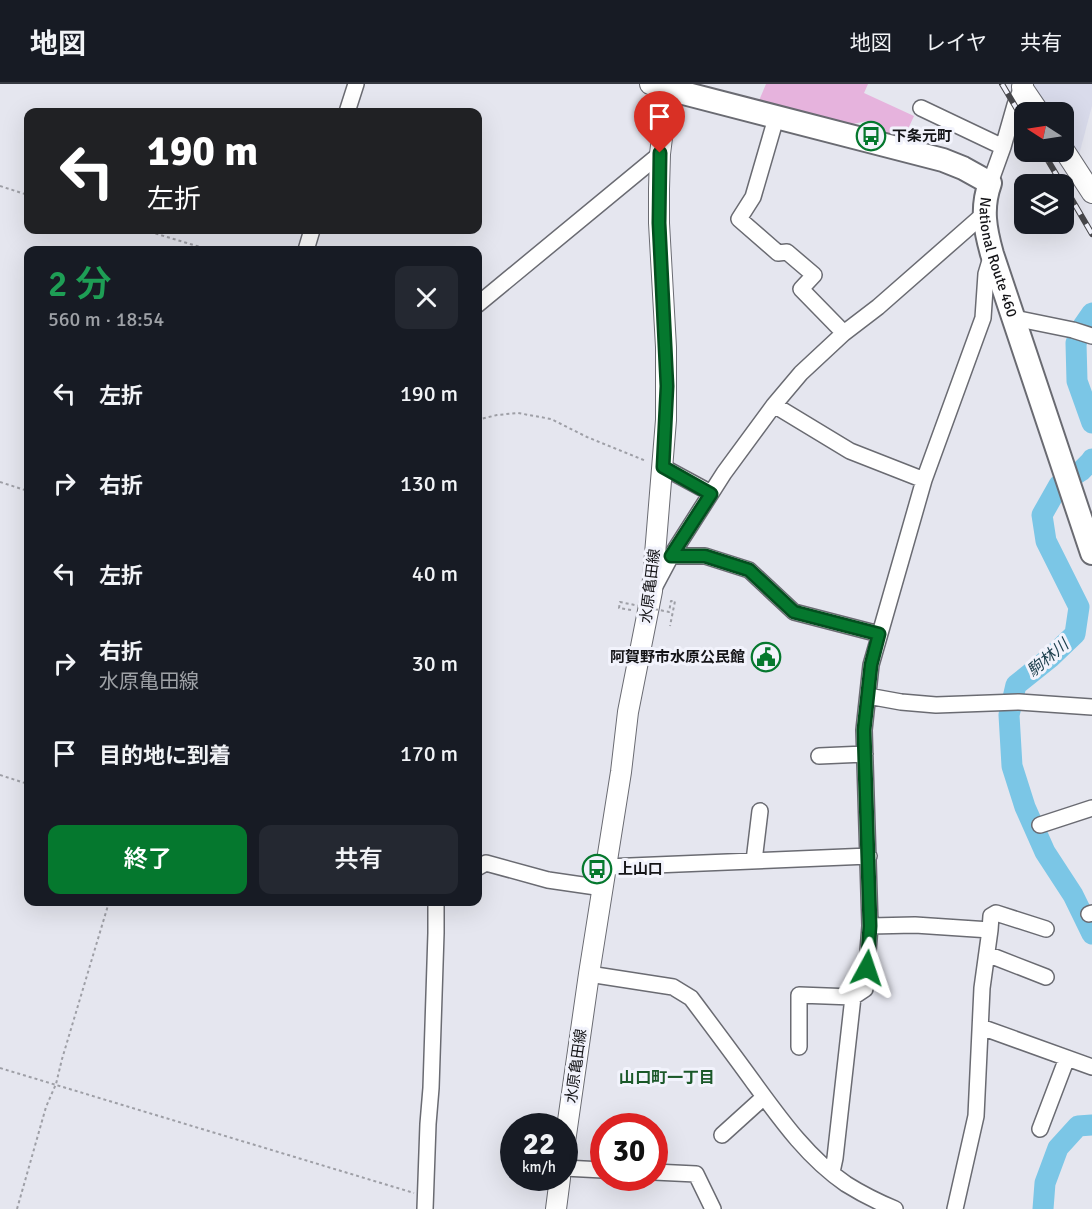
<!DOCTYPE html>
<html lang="ja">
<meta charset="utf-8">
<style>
body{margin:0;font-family:Signika,"Noto Sans JP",sans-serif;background:#242831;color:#f1f3f6;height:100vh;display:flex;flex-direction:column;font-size:22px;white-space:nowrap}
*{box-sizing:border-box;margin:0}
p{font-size:20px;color:#9ea1a6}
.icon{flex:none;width:33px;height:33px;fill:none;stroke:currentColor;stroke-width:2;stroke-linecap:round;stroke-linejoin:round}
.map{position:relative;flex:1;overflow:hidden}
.details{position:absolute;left:24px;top:162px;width:458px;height:660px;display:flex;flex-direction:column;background:#171b24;border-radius:12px;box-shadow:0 6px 24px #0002}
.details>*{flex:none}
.hud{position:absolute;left:24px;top:24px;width:458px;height:126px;border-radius:12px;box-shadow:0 6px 24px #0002;background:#202124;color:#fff;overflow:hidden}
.needle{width:39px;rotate:282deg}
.controls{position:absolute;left:1014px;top:18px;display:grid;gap:12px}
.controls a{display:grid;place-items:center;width:60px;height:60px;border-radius:12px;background:#171b24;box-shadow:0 6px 24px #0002;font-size:30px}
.speed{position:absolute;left:500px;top:1029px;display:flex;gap:12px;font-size:30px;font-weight:700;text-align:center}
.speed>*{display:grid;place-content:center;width:78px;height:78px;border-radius:50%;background:#171b24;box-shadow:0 6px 24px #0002;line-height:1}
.speed small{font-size:15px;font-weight:400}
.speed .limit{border:9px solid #d22;background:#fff;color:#111}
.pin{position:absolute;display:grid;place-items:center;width:51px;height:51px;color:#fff;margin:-62px -26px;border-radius:50% 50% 50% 0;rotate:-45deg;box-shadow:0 0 6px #0007}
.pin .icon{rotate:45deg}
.me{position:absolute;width:66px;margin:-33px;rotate:5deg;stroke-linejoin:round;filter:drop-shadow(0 0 4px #0008)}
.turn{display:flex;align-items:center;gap:21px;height:126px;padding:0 24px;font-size:27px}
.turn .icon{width:78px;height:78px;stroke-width:2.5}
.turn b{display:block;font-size:42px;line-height:51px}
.round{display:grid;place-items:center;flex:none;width:63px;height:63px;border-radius:12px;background:#242831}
.summary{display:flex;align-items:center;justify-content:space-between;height:102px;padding:0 24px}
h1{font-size:36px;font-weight:600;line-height:45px;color:#1e9e55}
.action{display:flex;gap:12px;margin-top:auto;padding:12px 24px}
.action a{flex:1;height:69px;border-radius:12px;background:#05782e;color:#fff;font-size:24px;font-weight:600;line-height:69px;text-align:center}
.action a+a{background:#242831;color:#f1f3f6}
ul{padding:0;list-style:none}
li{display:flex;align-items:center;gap:18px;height:90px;padding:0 24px}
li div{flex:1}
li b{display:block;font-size:22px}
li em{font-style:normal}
header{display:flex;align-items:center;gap:36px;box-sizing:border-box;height:84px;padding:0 30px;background:#171b24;border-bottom:2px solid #363941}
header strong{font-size:28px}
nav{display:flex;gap:33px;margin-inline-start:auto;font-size:21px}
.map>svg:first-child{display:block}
.built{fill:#d9dbeb}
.green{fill:#e6b3dd}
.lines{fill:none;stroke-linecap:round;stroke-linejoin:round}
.river{stroke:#7bc6e6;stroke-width:21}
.minor-casing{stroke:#6a6b72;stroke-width:18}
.major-casing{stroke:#6a6b72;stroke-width:22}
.highway-casing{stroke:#6a6b72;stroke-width:26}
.path{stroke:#9e9fa6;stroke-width:2;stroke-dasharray:3 3;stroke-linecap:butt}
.minor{stroke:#fff;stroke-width:15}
.major{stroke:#fff;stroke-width:20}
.highway{stroke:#fff;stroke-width:22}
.rail-casing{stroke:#47474b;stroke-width:6}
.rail{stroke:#f2f3fc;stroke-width:4;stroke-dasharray:11;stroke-linecap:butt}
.path-bridge{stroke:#9e9fa6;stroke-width:2;stroke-dasharray:3 3;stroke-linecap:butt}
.route-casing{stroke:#034e1e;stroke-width:15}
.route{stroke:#05782e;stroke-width:10}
.labels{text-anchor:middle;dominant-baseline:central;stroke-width:6;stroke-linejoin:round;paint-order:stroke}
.poi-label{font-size:15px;font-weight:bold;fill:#151518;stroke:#f2f3fc;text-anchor:start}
.street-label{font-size:15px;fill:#151518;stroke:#f2f3fc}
.water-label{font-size:16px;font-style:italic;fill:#1b3e4c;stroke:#f2f3fc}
.neighbourhood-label{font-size:16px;font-weight:bold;fill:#1a5828;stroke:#f2f3fc}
</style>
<header>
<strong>地図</strong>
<nav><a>地図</a><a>レイヤ</a><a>共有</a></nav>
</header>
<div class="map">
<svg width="1092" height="1125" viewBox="0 0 1092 1125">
<rect width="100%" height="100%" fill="#e5e6ef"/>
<!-- built -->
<path class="built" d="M1025,0H1092V22L1079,71L1064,51V28H1046Z"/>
<!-- green -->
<path class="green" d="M766,0H868L864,9L914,32L903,56L885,52L867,37L843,42L758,19Z"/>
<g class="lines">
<!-- river -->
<path class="river" d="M1092,229L1083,242L1076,259L1077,297L1092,339
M1092,375L1091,377L1081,387L1059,401L1042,431L1046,457L1079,523L1075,550L1051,573L1016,601L1009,631L1012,682L1025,723L1045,768L1073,811L1092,850
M1043,1125L1045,1099L1058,1064L1078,1042L1092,1041"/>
<!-- minor casing -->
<g class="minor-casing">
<path id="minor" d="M921,24L1003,63
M347,28L356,0
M776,34L753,113L739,135L778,169L787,168L814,191L801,205L844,249
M990,99L1003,63L1015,21L1022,3
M306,166L312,146
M477,221L660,70
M1014,234L1073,246L1092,252
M774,321L850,367L924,396
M663,383L711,409
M671,472H705L749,486L794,528L879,550
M655,502L671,472L724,389L774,321L801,289L844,249L878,223L984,130
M868,612L901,618L936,621L1019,618L1092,623
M819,672L865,670
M1040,741L1092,724
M754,777L760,727
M606,783L869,772
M477,784L486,779L548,796L603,804
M1089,830L1092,829
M870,842L915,841L990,846L982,904L976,1032L955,1125
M990,846L991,832L996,829L1046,845
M987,870L1046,893
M589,890L673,903L691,914C712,942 733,970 754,999C781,1036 808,1074 846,1100C862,1110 878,1118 895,1125
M981,943L1092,983
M799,963V911L853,913L865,905L870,842L864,646L871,581L924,396L983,234L986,190L992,170
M1040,1045L1067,974
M722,1051L764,1013
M564,1084L603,1086
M654,1088L696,1090L713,1125
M832,1088L835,1074L853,913
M425,1125L428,1040L431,1004L436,849V818"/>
</g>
<!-- major casing -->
<g class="major-casing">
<path id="major" d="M1023,0L1022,3L1039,28
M1064,66L1092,109
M564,1065L589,890L621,688L628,628L652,507L666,336V263L659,139V105L660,70L668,5L650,0
M556,1125L560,1094"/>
</g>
<!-- highway casing -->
<g class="highway-casing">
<g id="highway">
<path id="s1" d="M669,0L668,5L943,76L963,84L990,99C981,124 985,145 992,170L1092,469"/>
</g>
</g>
<!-- path -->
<path class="path" d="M0,102L28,111
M144,146L210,166
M477,336L497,331L518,329L551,335L587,353L646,377
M0,398L28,407
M0,691L28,700
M0,984L414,1109
M17,1125L46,1023L56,1000L62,975L109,818"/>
<!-- minor -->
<use href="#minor" class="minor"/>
<!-- major -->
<use href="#major" class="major"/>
<!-- highway -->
<use href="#highway" class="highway"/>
<!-- rail casing -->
<g class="rail-casing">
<path id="rail" d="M1002,0L1024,37
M1043,68L1062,100
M1064,102L1092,150"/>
</g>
<!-- rail -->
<use href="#rail" class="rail"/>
<!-- path-bridge -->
<path class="path-bridge" d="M631,526L619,524L620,518L669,528L671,517H675L670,542"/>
</g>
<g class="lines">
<!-- route casing -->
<g class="route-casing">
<path id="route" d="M660,69L659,139L667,302L663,383L711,410L671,472H705L749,486L794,528L879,550L871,581L864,646L870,842L867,884"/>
</g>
<!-- route -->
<use href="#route" class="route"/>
</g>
<!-- icons -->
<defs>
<g id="bus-ring" transform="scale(1.5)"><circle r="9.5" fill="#f2f3fc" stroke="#05782e" stroke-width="1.5"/><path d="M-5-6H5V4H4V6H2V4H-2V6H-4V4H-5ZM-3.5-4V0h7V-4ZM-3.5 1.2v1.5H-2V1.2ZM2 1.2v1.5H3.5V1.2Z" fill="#05782e"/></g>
<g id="civic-ring" transform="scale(1.5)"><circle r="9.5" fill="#f2f3fc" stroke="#05782e" stroke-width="1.5"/><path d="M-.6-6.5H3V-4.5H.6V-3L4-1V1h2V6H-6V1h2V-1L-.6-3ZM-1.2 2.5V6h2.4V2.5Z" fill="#05782e"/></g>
</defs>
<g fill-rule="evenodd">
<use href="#bus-ring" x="871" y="52"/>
<use href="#civic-ring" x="766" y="573"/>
<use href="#bus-ring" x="597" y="785"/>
</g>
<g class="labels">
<!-- poi labels -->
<g class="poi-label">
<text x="892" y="52">下条元町</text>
<text x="745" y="573" text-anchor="end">阿賀野市水原公民館</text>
<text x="618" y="785">上山口</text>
</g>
<!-- street labels -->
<g class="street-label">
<text stroke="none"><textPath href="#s1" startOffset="418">National Route 460</textPath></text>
<text transform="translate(650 502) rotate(-83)">水原亀田線</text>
<text transform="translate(576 982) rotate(-82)">水原亀田線</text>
</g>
<!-- water labels -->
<g class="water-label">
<text transform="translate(1048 574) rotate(-40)">駒林川</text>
</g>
<!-- neighbourhood labels -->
<g class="neighbourhood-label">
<text x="667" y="994">山口町一丁目</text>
</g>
</g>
</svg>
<div class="controls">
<a><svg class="needle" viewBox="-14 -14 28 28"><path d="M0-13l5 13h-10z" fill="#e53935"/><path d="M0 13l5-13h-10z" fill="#9ea1a6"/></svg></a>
<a><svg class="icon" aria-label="layers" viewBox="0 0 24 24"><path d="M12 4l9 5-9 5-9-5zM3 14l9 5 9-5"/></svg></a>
</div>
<div class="speed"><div>22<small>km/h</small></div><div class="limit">30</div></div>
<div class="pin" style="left:660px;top:69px;background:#d93025"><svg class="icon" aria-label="arrive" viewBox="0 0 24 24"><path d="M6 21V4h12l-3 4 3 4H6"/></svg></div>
<svg class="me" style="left:867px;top:884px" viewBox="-20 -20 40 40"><path d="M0-17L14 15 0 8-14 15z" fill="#05782e" stroke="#fff" stroke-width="4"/></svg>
<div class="hud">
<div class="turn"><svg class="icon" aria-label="left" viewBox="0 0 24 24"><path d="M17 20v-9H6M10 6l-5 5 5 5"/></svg><div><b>190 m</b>左折</div></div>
</div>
<section class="details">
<div class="summary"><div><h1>2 分</h1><p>560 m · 18:54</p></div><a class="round"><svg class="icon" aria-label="close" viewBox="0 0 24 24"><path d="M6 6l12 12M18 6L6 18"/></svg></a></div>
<ul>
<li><svg class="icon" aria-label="left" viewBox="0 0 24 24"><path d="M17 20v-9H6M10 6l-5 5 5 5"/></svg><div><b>左折</b></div><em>190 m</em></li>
<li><svg class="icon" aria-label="right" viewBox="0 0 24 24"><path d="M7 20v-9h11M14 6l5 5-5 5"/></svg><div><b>右折</b></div><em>130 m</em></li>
<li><svg class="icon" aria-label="left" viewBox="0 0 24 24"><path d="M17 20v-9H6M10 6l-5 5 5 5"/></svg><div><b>左折</b></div><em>40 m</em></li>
<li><svg class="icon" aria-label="right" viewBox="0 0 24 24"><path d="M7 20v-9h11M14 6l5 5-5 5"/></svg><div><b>右折</b><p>水原亀田線</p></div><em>30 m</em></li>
<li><svg class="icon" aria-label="arrive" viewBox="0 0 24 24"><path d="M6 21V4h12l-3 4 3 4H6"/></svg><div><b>目的地に到着</b></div><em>170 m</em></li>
</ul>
<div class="action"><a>終了</a><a>共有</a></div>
</section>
</div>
